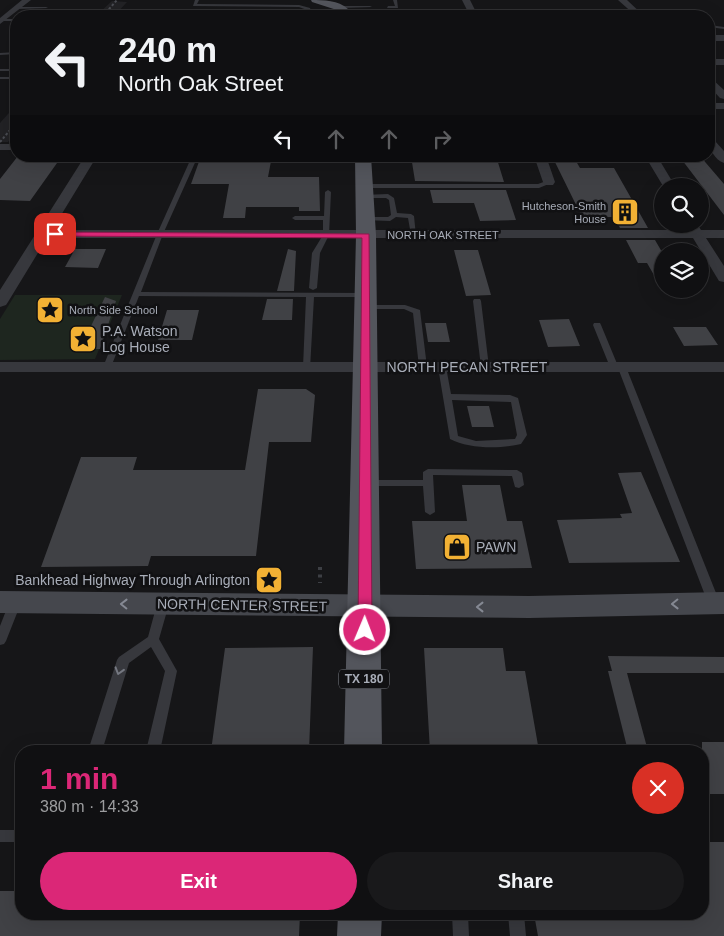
<!DOCTYPE html>
<meta charset="utf-8">
<style>
body{margin:0;font-family:Arial,sans-serif;background:#19191b;color:#f1f3f6;height:100vh;display:flex;flex-direction:column;font-size:19px;white-space:nowrap}
*{box-sizing:border-box;margin:0}
p{font-size:16px;color:#9c9d9f}
.icon{flex:none;width:28px;height:28px;fill:none;stroke:currentColor;stroke-width:2;stroke-linecap:round;stroke-linejoin:round}
.map{position:relative;flex:1;overflow:hidden}
.sheet{position:absolute;left:15px;top:745px;width:694px;height:175px;display:flex;flex-direction:column;background:#101012;border-radius:20px;box-shadow:0 5px 20px #0002,0 0 0 1px #303032}
.sheet>*{flex:none}
.hud{position:absolute;left:10px;top:10px;width:705px;height:152px;border-radius:20px;box-shadow:0 5px 20px #0002,0 0 0 1px #303032;background:#101012;color:#f1f3f6;overflow:hidden}
.tools{position:absolute;left:654px;top:178px;display:grid;gap:10px}
.tools a{display:grid;place-items:center;width:55px;height:55px;border-radius:50%;background:#101012;box-shadow:0 5px 20px #0002,0 0 0 1px #303032;font-size:25px}
.pin{position:absolute;display:grid;place-items:center;width:42px;height:42px;color:#fff;margin:-21px;border-radius:10px;box-shadow:0 2px 8px #0006}
.me{position:absolute;width:55px;margin:-28px;rotate:1deg;stroke-linejoin:round;filter:drop-shadow(0 0 4px #0008)}
.turn{display:flex;align-items:center;gap:18px;height:105px;padding:0 25px;font-size:22px}
.turn .icon{width:65px;height:65px;stroke-width:2.5}
.turn b{display:block;font-size:35px;line-height:42px}
.lanes{display:flex;align-items:center;height:48px;padding:0 25px;background:#0003;justify-content:center;gap:25px;direction:ltr}
.lanes .off{opacity:.35}
.round{display:grid;place-items:center;flex:none;width:52px;height:52px;border-radius:26px;background:#19191b}
.head{display:flex;align-items:center;justify-content:space-between;height:85px;padding:0 25px}
h1{font-size:30px;font-weight:600;line-height:38px;color:#db2777}
.action{display:flex;gap:10px;margin-top:auto;padding:10px 25px}
.action a{flex:1;height:58px;border-radius:30px;background:#db2777;color:#fff;font-size:20px;font-weight:600;line-height:58px;text-align:center}
.action a+a{background:#19191b;color:#f1f3f6}
.map>svg:first-child{display:block}
.built{fill:#222225}
.green{fill:#1e261f}
.building{fill:#404145}
.lines{fill:none;stroke-linecap:round;stroke-linejoin:round}
.path{stroke:#3d3f44;stroke-width:4;stroke-dasharray:3 4.5;stroke-linecap:butt}
.lane{fill:#37383d;fill-rule:evenodd}
.street{fill:#37383d;fill-rule:evenodd}
.secondary{fill:#45474d;fill-rule:evenodd}
.primary{fill:#53555c;fill-rule:evenodd}
.rail{stroke:#4a4c52;stroke-width:2;stroke-dasharray:2.5 2;stroke-linecap:butt}
.oneway{stroke:#858993}
.oneway2{stroke:#757881}
.route{fill:#db2777;stroke:#8e194d}
.labels{text-anchor:middle;dominant-baseline:central;stroke-width:5;stroke-linejoin:round;paint-order:stroke}
.far-poi-label{font-size:11px;fill:#a8adb8;stroke:#111113;text-anchor:end}
.far-street-label{font-size:11px;fill:#a8adb8;stroke:#111113}
.shield{fill:#111113;stroke:#7b7e86;stroke-width:1}
.shield-label{font-size:12px;font-weight:bold;fill:#a8adb8}
.poi-label{font-size:14px;fill:#a8adb8;stroke:#111113;text-anchor:start}
.street-label{font-size:14px;fill:#a8adb8;stroke:#111113}
</style>
<div class="map">
<svg width="724" height="936" viewBox="0 0 724 936">
<rect width="100%" height="100%" fill="#161618"/>
<!-- built -->
<path class="built" d="M112,1L127,2L114,16H96Z
M16,105V132L8,142H0V123Z"/>
<!-- green -->
<path class="green" d="M15,295H122L95,359L0,360V319Z"/>
<!-- building -->
<path class="building" d="M18,156H62L30,201L0,200V179Z
M201,156H272L268,177H319L320,211H299V207H246L245,218H223L229,184H191Z
M411,156H496L504,182L415,181Z
M552,156H573L580,168H614L648,228H620L614,217H582Z
M679,156H700L724,184V215Z
M430,190H506L516,220L480,221L474,203H433Z
M626,240H655L662,252V289L647,263H638Z
M75,249H106L98,268L65,267Z
M288,249L296,251L294,291H277Z
M454,250H478L491,295L466,296Z
M105,297L116,301L100,349H80Z
M267,299H293L292,320H262Z
M167,310H199L192,340H158Z
M569,319L580,346L548,347L539,320Z
M425,323H446L450,342H428Z
M673,327H706L718,345L684,346Z
M258,389H306L315,395L311,442H269L256,556H151L148,566L41,567L81,457H137L133,470H245Z
M467,406H489L494,427H472Z
M641,472L680,562L569,563L557,520L622,518L620,514L632,513L618,473Z
M462,485H500L507,521H522L532,568L416,569L412,521H467Z
M313,647L309,751H211L225,648Z
M424,648H503L506,671H525L539,751H430Z
M608,656L724,657V673H627L648,751H628L608,671H612Z
M702,742H724V794H702Z
M702,842H724V936H538L534,914H702Z
M0,891H21V914H300L299,936H0Z"/>
<g class="lines">
<!-- path -->
<path class="path" d="M320,567V583"/>
<!-- lane -->
<path class="lane" d="M195,0H199L197,4L299,5L310,8L313,16H309L307,10L299,7L193,6Z
M393,0H397L398,8H387L388,6H395Z
M343,6H370L372,7L342,8Z
M17,7H46L48,8L16,9Z
M87,10L90,11L85,16H81Z
M2,19H16V21H1Z
M709,25L724,27V29L709,27Z
M16,52V54L0,55V53Z
M0,69H16V75L14,79H0V77H11L14,71H0Z
M192,156H198L163,234L141,292L368,293L369,295L365,297H314L310,369H304L303,367L306,297L139,296L111,367L107,370L103,367L157,234Z
M549,180L552,182L551,183L539,188H365L362,186L365,184H538Z
M328,190L331,192L329,235L320,253L317,288L313,290L309,288L312,253L323,235V220H295L292,218L295,216H324L325,192Z
M363,195L388,194L394,198L397,213L411,214L414,216L416,236L411,235L408,218L396,217L390,221L363,220V218L365,217H388L391,215L389,200L386,198H365L363,197Z
M474,299H480L481,301L489,367L485,370L481,367L473,301Z
M363,305H405L420,310L427,367L426,369H420L419,367L413,313L404,309H363Z
M594,323H600L601,325L618,366L622,364L626,367L720,603L718,606H710L708,603L618,368L614,370L610,367L593,325Z
M442,364L446,367L451,394L510,395L518,398L527,435L521,444C500,449 469,449 450,439L438,367ZM452,400L511,402L517,435L515,439L476,441L458,436Z
M428,469L517,470L522,473L524,485L519,488L515,487L512,476L433,475L435,512L430,515L425,512L423,486H366L361,483L366,480H423V472Z
M15,599L19,600L21,603L6,641L4,644L0,645V626L9,603L11,600Z
M163,600L167,601L169,604L159,639L177,671L160,751H146L165,671L151,647L129,663L102,751H88L117,660L119,657L148,637L157,604L159,601Z
M0,830H21V842H0Z
M452,914H468L469,936H453Z
M508,914H524L526,936H510Z"/>
<!-- street -->
<path class="street" d="M22,0H31L0,24V18Z
M462,0H470L478,16H470Z
M618,0H627L644,16H636Z
M186,10L193,12L190,16H182Z
M709,35H724V41H709Z
M709,59H724V65H709Z
M709,78L712,79L724,90V99L720,98L709,86Z
M709,103H724V109H709Z
M709,140L715,141L724,151V163C715,160 709,149 709,140Z
M0,144H16V150H0Z
M85,156H97L52,230H688L685,226L687,224H697L701,230H724V238H706L724,266V282L719,281L693,238H47L8,302L6,305L0,307V290Z
M534,156H546L555,182L553,185H545L543,182Z
M645,156H657L675,186H663Z
M0,362H724V372H0Z"/>
<!-- secondary -->
<path class="secondary" d="M0,591L529,596L724,592V614L529,618L0,613Z"/>
<!-- primary -->
<path class="primary" d="M311,0C324,0 338,0 348,9L343,12L312,2Z
M355,156H371L376,235L382,751H344L356,235Z
M338,914H382L381,936H337Z"/>
<!-- rail -->
<path class="rail" d="M103,16L117,0
M0,142L16,123"/>
</g>
<!-- one-way arrows -->
<defs><path id="oneway-chevron" d="M-2-3.5L2.5 0L-2 3.5" fill="none" stroke-width="1.6" stroke-linecap="round" stroke-linejoin="round" transform="scale(1.25)"/></defs>
<g class="oneway">
<use href="#oneway-chevron" transform="translate(124 604) rotate(-179)"/>
<use href="#oneway-chevron" transform="translate(675 604) rotate(179)"/>
<use href="#oneway-chevron" transform="translate(480 607) rotate(-180)"/>
</g>
<use class="oneway2" href="#oneway-chevron" transform="translate(119 671) rotate(107)"/>
<!-- route -->
<path class="route" d="M52,232L369,234L372,630L370,633H360L358,630L362,238L55,236L51,234Z"/>
<!-- icons -->
<defs>
<g id="building-square" transform="scale(1.4375)"><rect x="-9" y="-9" width="18" height="18" rx="4" fill="#f2b134" stroke="#111113"/><path d="M-4-6H4V6H1V3H-1V6H-4ZM-2.5-4.3h1.7v1.8h-1.7ZM.8-4.3h1.7v1.8H.8ZM-2.5-1h1.7V.8h-1.7ZM.8-1h1.7V.8H.8Z" fill="#111"/></g>
<g id="sight-square" transform="scale(1.4375)"><rect x="-9" y="-9" width="18" height="18" rx="4" fill="#f2b134" stroke="#111113"/><path d="M0-6L1.8-2.2L6-1.7L2.9 1.2L3.7 5.4L0 3.3L-3.7 5.4L-2.9 1.2L-6-1.7L-1.8-2.2Z" fill="#111"/></g>
<g id="shop-square" transform="scale(1.4375)"><rect x="-9" y="-9" width="18" height="18" rx="4" fill="#f2b134" stroke="#111113"/><path d="M-5-2.5h2.3a2.7 3.5 0 0 1 5.4 0H5L5.5 6h-11ZM-1.5-2.5h3a1.5 2.3 0 0 0-3 0Z" fill="#111"/></g>
</defs>
<g fill-rule="evenodd">
<use href="#building-square" x="625" y="212"/>
<use href="#sight-square" x="50" y="310"/>
<use href="#sight-square" x="83" y="339"/>
<use href="#shop-square" x="457" y="547"/>
<use href="#sight-square" x="269" y="580"/>
</g>
<g class="labels">
<!-- far-poi labels -->
<g class="far-poi-label">
<text x="606" y="206">Hutcheson-Smith<tspan x="606" dy="13">House</tspan></text>
<text x="69" y="310" text-anchor="start">North Side School</text>
</g>
<!-- far-street labels -->
<g class="far-street-label">
<text x="443" y="235">NORTH OAK STREET</text>
</g>
<!-- shield labels -->
<rect class="shield" x="339" y="669.5" width="50" height="19" rx="4"/>
<g class="shield-label">
<text x="364" y="679">TX 180</text>
</g>
<!-- poi labels -->
<g class="poi-label">
<text x="102" y="331">P.A. Watson<tspan x="102" dy="16">Log House</tspan></text>
<text x="476" y="547">PAWN</text>
<text x="250" y="580" text-anchor="end">Bankhead Highway Through Arlington</text>
</g>
<!-- street labels -->
<g class="street-label">
<text x="467" y="367">NORTH PECAN STREET</text>
<text transform="translate(242 605) rotate(1)">NORTH CENTER STREET</text>
</g>
</g>
</svg>
<div class="tools">
<a><svg class="icon" aria-label="search" viewBox="0 0 24 24"><circle cx="10" cy="10" r="6"/><path d="M15 15l6 6"/></svg></a>
<a><svg class="icon" aria-label="layers" viewBox="0 0 24 24"><path d="M12 4l9 5-9 5-9-5zM3 14l9 5 9-5"/></svg></a>
</div>
<div class="pin" style="left:55px;top:234px;background:#d93025"><svg class="icon" aria-label="arrive" viewBox="0 0 24 24"><path d="M6 21V4h12l-3 4 3 4H6"/></svg></div>
<svg class="me" style="left:365px;top:630px" viewBox="-20 -20 40 40"><circle r="17" fill="#db2777" stroke="#fff" stroke-width="3"/><path d="M0-11L8 9 0 5-8 9z" fill="#fff"/></svg>
<div class="hud">
<div class="turn"><svg class="icon" aria-label="left" viewBox="0 0 24 24"><path d="M17 20v-9H6M10 6l-5 5 5 5"/></svg><div><b>240 m</b>North Oak Street</div></div>
<div class="lanes"><svg class="icon" aria-label="left" viewBox="0 0 24 24"><path d="M17 20v-9H6M10 6l-5 5 5 5"/></svg><svg class="icon off" aria-label="ahead" viewBox="0 0 24 24"><path d="M12 20V5M6 11l6-6 6 6"/></svg><svg class="icon off" aria-label="ahead" viewBox="0 0 24 24"><path d="M12 20V5M6 11l6-6 6 6"/></svg><svg class="icon off" aria-label="right" viewBox="0 0 24 24"><path d="M7 20v-9h11M14 6l5 5-5 5"/></svg></div>
</div>
<section class="sheet">
<div class="head"><div><h1>1 min</h1><p>380 m · 14:33</p></div><a class="round" style="background:#d93025;color:#fff"><svg class="icon" aria-label="close" viewBox="0 0 24 24"><path d="M6 6l12 12M18 6L6 18"/></svg></a></div>
<div class="action"><a>Exit</a><a>Share</a></div>
</section>
</div>
